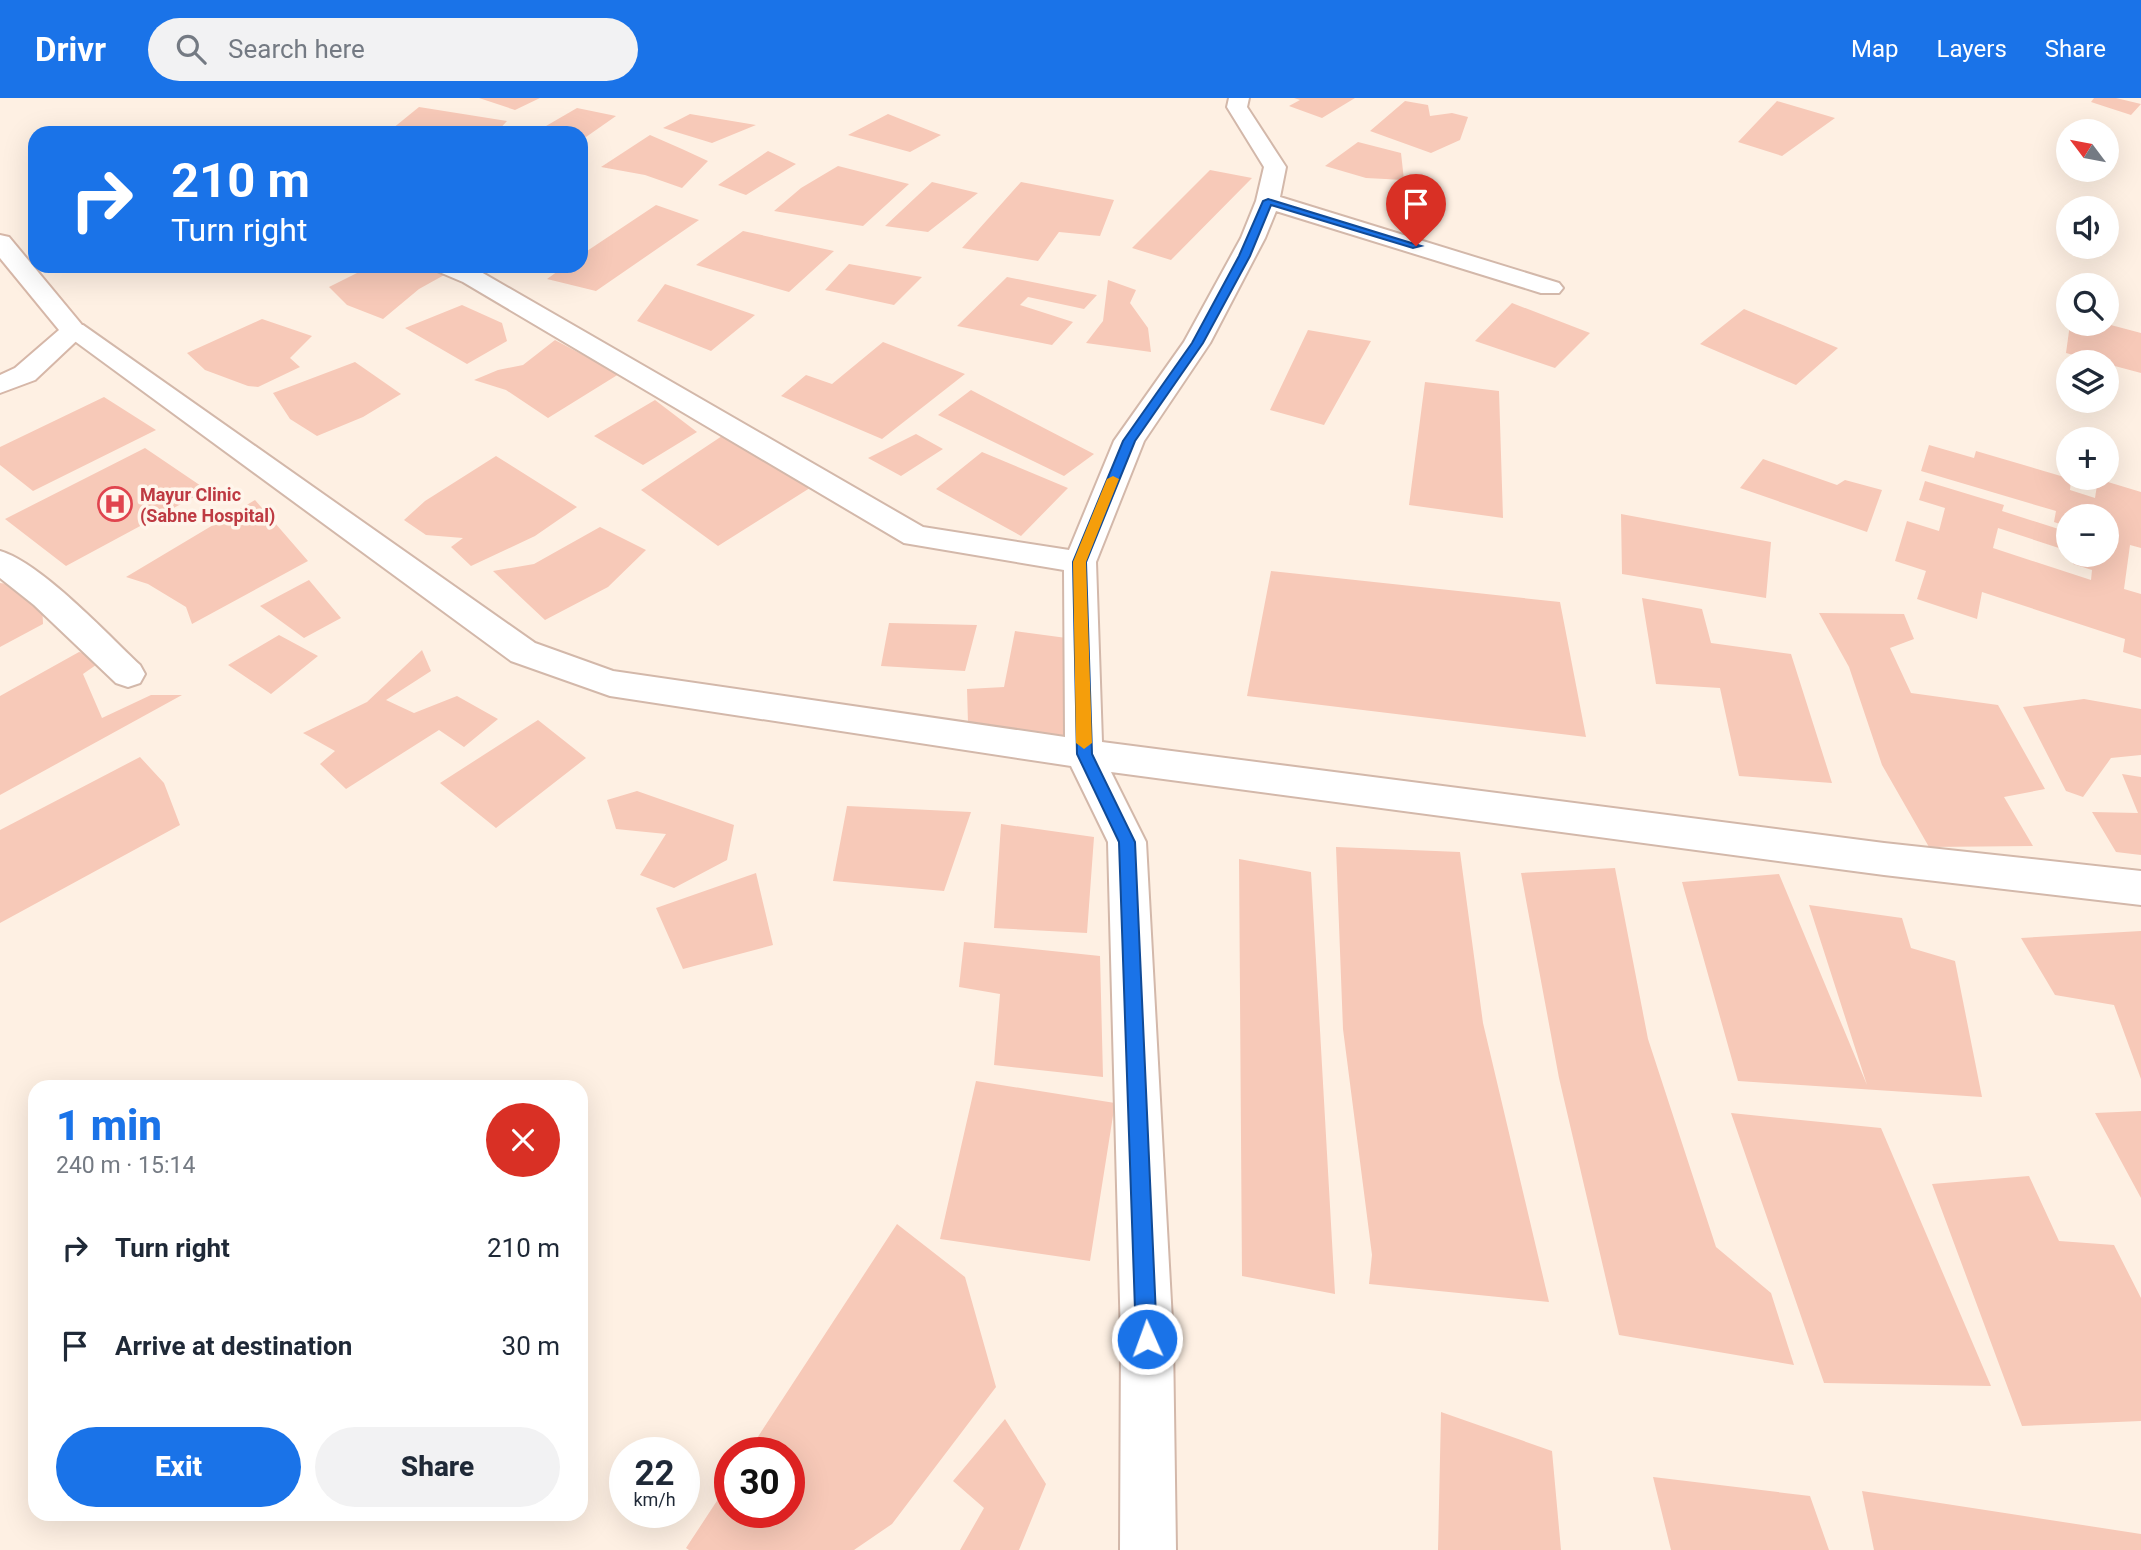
<!DOCTYPE html>
<meta charset="utf-8">
<style>
body{margin:0;font-family:Roboto,sans-serif;background:#f2f2f3;color:#1f2937;height:100vh;display:flex;flex-direction:column;font-size:26px;white-space:nowrap}
*{box-sizing:border-box;margin:0}
p{font-size:23px;color:#747a83}
.icon{flex:none;width:38px;height:38px;fill:none;stroke:currentColor;stroke-width:2;stroke-linecap:round;stroke-linejoin:round}
.map{position:relative;flex:1;overflow:hidden}
.details{position:absolute;left:28px;top:982px;width:560px;height:441px;display:flex;flex-direction:column;background:#fff;border-radius:21px;box-shadow:0 7px 28px #0002}
.details>*{flex:none}
.guide{position:absolute;left:28px;top:28px;width:560px;height:147px;border-radius:21px;box-shadow:0 7px 28px #0002;background:#1a73e8;color:#fff;overflow:hidden}
.needle{width:46px;rotate:302deg}
.controls{position:absolute;left:2056px;top:21px;display:grid;gap:14px}
.controls a{display:grid;place-items:center;width:63px;height:63px;border-radius:50%;background:#fff;box-shadow:0 7px 28px #0002;font-size:35px}
.speed{position:absolute;left:609px;top:1339px;display:flex;gap:14px;font-size:35px;font-weight:700;text-align:center}
.speed>*{display:grid;place-content:center;width:91px;height:91px;border-radius:50%;background:#fff;box-shadow:0 7px 28px #0002;line-height:1}
.speed small{font-size:18px;font-weight:400}
.speed .limit{border:10px solid #d22;background:#fff;color:#111}
.pin{position:absolute;display:grid;place-items:center;width:60px;height:60px;color:#fff;margin:-72px -30px;border-radius:50% 50% 50% 0;rotate:-45deg;box-shadow:0 0 7px #0007}
.pin .icon{rotate:45deg}
.me{position:absolute;width:77px;margin:-38px;rotate:358deg;stroke-linejoin:round;filter:drop-shadow(0 0 5px #0008)}
.turn{display:flex;align-items:center;gap:24px;height:147px;padding:0 28px;font-size:32px}
.turn .icon{width:91px;height:91px;stroke-width:2.5}
.turn b{display:block;font-size:49px;line-height:60px}
.round{display:grid;place-items:center;flex:none;width:74px;height:74px;border-radius:37px;background:#f2f2f3}
.head{display:flex;align-items:center;justify-content:space-between;height:119px;padding:0 28px}
h1{font-size:42px;font-weight:800;line-height:52px;color:#1a73e8}
.button{display:flex;gap:14px;margin-top:auto;padding:14px 28px}
.button a{flex:1;height:80px;border-radius:42px;background:#1a73e8;color:#fff;font-size:28px;font-weight:800;line-height:80px;text-align:center}
.button a+a{background:#f2f2f3;color:#1f2937}
ul{padding:0;list-style:none}
li{display:flex;align-items:center;gap:21px;height:98px;padding:0 28px}
li div{flex:1}
li b{display:block;font-size:26px}
li em{font-style:normal}
header{display:flex;align-items:center;gap:42px;box-sizing:border-box;height:98px;padding:0 35px;background:#1a73e8;color:#fff}
header strong{font-size:33px}
nav{display:flex;gap:38px;margin-inline-start:auto;font-size:24px}
.search{width:490px;height:63px;background:#f2f2f3;display:flex;align-items:center;gap:18px;box-sizing:border-box;padding:0 24px;border-radius:38px;color:#747a83;font-size:26px}
.map>svg:first-child{display:block}
.building{fill:#f7c9b8}
.lines{fill:none;stroke-linecap:round;stroke-linejoin:round}
.street-casing{stroke:#d3b8aa;stroke-width:4}
.secondary-casing{stroke:#d6b7a8;stroke-width:4}
.street{fill:#fff;fill-rule:evenodd}
.secondary{fill:#fff;fill-rule:evenodd}
.route{fill:#1a73e8;stroke:#114b97;stroke-width:2}
.slow{fill:#f59e0b}
.labels{text-anchor:middle;dominant-baseline:central;stroke-width:7;stroke-linejoin:round;paint-order:stroke}
.far-health-label{font-size:18px;font-weight:bold;fill:#be3a42;stroke:#fff5eb;text-anchor:start}
</style>
<header>
<strong>Drivr</strong>
<div class="search"><svg class="icon" aria-label="search" viewBox="0 0 24 24"><circle cx="10" cy="10" r="6"/><path d="M15 15l6 6"/></svg>Search here</div>
<nav><a>Map</a><a>Layers</a><a>Share</a></nav>
</header>
<div class="map">
<svg width="2141" height="1452" viewBox="0 0 2141 1452">
<rect width="100%" height="100%" fill="#fef0e3"/>
<!-- building -->
<path class="building" d="M479,0H540L515,12Z
M1294,0H1355L1322,20L1289,8L1300,2Z
M2094,0H2116L2141,6L2131,17L2091,4Z
M1405,3L1428,7L1430,18L1452,15L1468,19L1460,42L1431,55L1370,33Z
M1777,3L1835,20L1782,58L1738,44Z
M419,9L507,23L496,35H387Z
M577,10L616,18L586,39L546,28Z
M690,16L756,27L712,45L663,30Z
M888,16L941,37L910,54L848,37Z
M650,37L682,51L708,63L682,90L645,77L601,69Z
M1358,44L1401,55L1404,82L1366,80L1325,68Z
M768,53L796,66L746,97L718,87Z
M838,68L909,86L863,128L774,113L801,90Z
M1210,72L1252,80L1171,162L1132,150Z
M932,84L978,95L928,134L885,128Z
M1021,84L1114,102L1100,138L1059,134L1038,163L962,150Z
M656,107L699,122L596,193L547,181L565,168H581V157Z
M743,133L834,153L789,194L696,167Z
M849,166L922,179L894,207L825,192Z
M394,168H421L446,176L419,191L383,221L347,207L329,189L369,169L388,172Z
M1007,179L1097,197L1084,211L1028,199L1020,207L1073,224L1052,247L957,228Z
M1108,182L1136,192L1130,205L1148,230L1151,254L1086,245L1103,223Z
M665,186L755,217L711,253L637,223Z
M1512,205L1590,235L1555,270L1475,243Z
M462,207L502,225L507,243L467,266L405,230Z
M1744,211L1838,250L1796,287L1700,246Z
M262,221L312,238L290,260L300,269L258,289L248,288L205,272L187,255Z
M2070,226H2107L2141,235V275L2066,255Z
M1308,232L1371,243L1324,327L1270,312Z
M555,242L619,276L548,320L506,292L474,282L498,272L523,267Z
M883,244L965,276L882,341L781,298L806,277L832,286Z
M355,264L401,296L363,319L317,338L290,321L273,295Z
M1425,284L1499,293L1503,420L1409,407Z
M971,292L1094,356L1064,378L938,317Z
M104,299L156,332L33,393L0,367V349Z
M655,302L697,334L643,367L594,338Z
M916,336L943,351L901,378L868,360Z
M722,338L813,388L718,448L641,392Z
M1929,347L1974,360L1976,353L2071,381L2070,392L2095,400L2098,381L2141,394V450L2130,447L2124,491L2141,496V560L2123,554L2125,541L1982,494L1977,521L1917,501L1926,473L1895,463L1907,423L1939,433L1945,410L1919,402L1925,383L2004,407L2002,413L2068,434V453L1998,430L1993,450L2091,482L2092,472L2073,466L2075,457H2107V418H2068V429L2054,424L2056,413L1921,373Z
M145,350L207,392L66,468L5,421Z
M982,354L1068,390L1021,438L936,391Z
M496,358L577,409L535,438L471,468L451,449L463,440L426,437L404,422L425,403Z
M1763,361L1837,387L1845,382L1882,392L1867,434L1740,390Z
M255,402L308,463L192,526L186,509L148,486L126,479Z
M1621,416L1771,444L1766,500L1622,476Z
M600,429L646,452L608,489L545,522L493,473L534,466Z
M1271,473L1560,504L1586,639L1247,598Z
M309,482L341,520L304,540L260,508Z
M0,485L23,488L42,503L43,526L0,549Z
M1642,500L1702,511L1711,545L1791,556L1832,685L1739,678L1720,590L1656,586Z
M1819,515L1904,516L1914,541L1890,550L1911,595L1998,607L2045,691L2004,699L2033,748L1929,749L1882,667L1849,569Z
M889,525L977,527L965,573L881,568Z
M1015,533L1074,541L1069,638L968,625L967,591L1004,589Z
M279,537L318,558L271,596L228,567Z
M422,552L431,573L386,602L414,615L457,598L498,621L464,649L439,632L346,691L320,666L335,653L303,635L367,604Z
M79,554L106,560L83,576L102,620L151,597H182L0,697V598Z
M2084,601L2141,611V657L2111,660L2083,699L2066,693L2023,609Z
M538,622L586,660L496,730L440,685Z
M140,659L164,685L180,727L0,825V732Z
M2122,676L2141,679V757L2116,754L2092,714L2138,715Z
M637,693L734,727L727,762L674,790L640,777L666,736L616,731L607,702Z
M847,708L971,714L944,793L833,783Z
M1001,726L1094,739L1087,835L994,830Z
M1336,749L1460,754L1483,925L1549,1204L1369,1186L1372,1157L1343,931Z
M1239,761L1311,774L1335,1196L1242,1178Z
M1615,770L1648,941L1716,1149L1771,1195L1794,1267L1619,1237L1559,980L1521,775Z
M756,775L773,847L683,871L656,810Z
M1779,776L1867,987L1809,807L1902,820L1911,850L1955,863L1982,999L1738,983L1682,784Z
M2141,833V981L2114,907L2055,897L2021,840Z
M964,844L1100,858L1103,979L994,967L1000,896L959,889Z
M976,983L1115,1005L1090,1163L940,1141Z
M2141,1013V1100L2095,1015Z
M1731,1015L1881,1030L1991,1288L1824,1285Z
M2029,1078L2059,1143L2114,1147L2141,1200V1323L2022,1328L1932,1086Z
M897,1126L965,1179L996,1289L892,1426L854,1452H689L686,1450L730,1383V1414H789V1354H748Z
M1441,1314L1552,1353L1561,1452H1438Z
M1005,1321L1046,1386L1019,1452H960L984,1410L953,1383Z
M1653,1379L1810,1398L1829,1452H1671Z
M1862,1393L2141,1436V1452H1874Z"/>
<g class="lines">
<!-- street casing -->
<g class="street-casing">
<path id="street" d="M1229,0H1249L1247,9L1286,69L1280,99L1559,185L1563,190L1559,195H1541L1276,113L1265,140L1210,245L1144,343L1096,464L1102,644L1884,745L2141,773V807L1884,777L1111,674L1146,744L1173,1241L1176,1452H1120L1121,1241L1108,744L1071,668L610,598L511,563L61,233L65,227H83L535,545L613,573L1065,639L1064,472L904,445L463,184L437,173L434,168H467L481,174L923,429L1069,452L1114,343L1184,244L1241,140L1256,103L1264,69L1227,9Z
M0,453C41,465 107,536 140,567L145,576L140,585L128,589L116,585L34,507L0,480Z"/>
</g>
<!-- secondary casing -->
<g class="secondary-casing">
<path id="secondary" d="M0,137L9,139L87,233L35,282L0,295V277L15,270L59,232L0,160Z"/>
</g>
<!-- street -->
<use href="#street" class="street"/>
<!-- secondary -->
<use href="#secondary" class="secondary"/>
</g>
<!-- route -->
<path class="route" d="M1268,101L1421,148L1413,150L1271,107L1250,158L1203,245L1135,343L1086,464L1092,656L1135,744L1157,1241L1154,1249L1147,1252L1139,1249L1136,1241L1119,744L1077,656L1073,464L1123,343L1192,245L1239,158L1263,103Z"/>
<!-- slow -->
<path class="slow" d="M1113,378L1119,381L1086,464L1092,645L1084,651L1076,645L1073,464L1107,381Z"/>
<!-- icons -->
<defs>
<g id="hospital-ring" transform="scale(1.75)"><circle r="9.5" fill="#fff5eb" stroke="#e0444e" stroke-width="1.5"/><path d="M-5-5h3v3.5h4V-5h3V5h-3V1.5h-4V5h-3Z" fill="#e0444e"/></g>
</defs>
<g fill-rule="evenodd">
<use href="#hospital-ring" x="115" y="406"/>
</g>
<g class="labels">
<!-- far-health labels -->
<g class="far-health-label">
<text x="140" y="396">Mayur Clinic<tspan x="140" dy="21">(Sabne Hospital)</tspan></text>
</g>
</g>
</svg>
<div class="controls">
<a><svg class="needle" viewBox="-14 -14 28 28"><path d="M0-13l5 13h-10z" fill="#e53935"/><path d="M0 13l5-13h-10z" fill="#747a83"/></svg></a>
<a><svg class="icon" aria-label="sound" viewBox="0 0 24 24"><path d="M4 9h4l5-4v14l-5-4H4zM17 9q2 3 0 6"/></svg></a>
<a><svg class="icon" aria-label="search" viewBox="0 0 24 24"><circle cx="10" cy="10" r="6"/><path d="M15 15l6 6"/></svg></a>
<a><svg class="icon" aria-label="layers" viewBox="0 0 24 24"><path d="M12 4l9 5-9 5-9-5zM3 14l9 5 9-5"/></svg></a>
<a>+</a>
<a>−</a>
</div>
<div class="speed"><div>22<small>km/h</small></div><div class="limit">30</div></div>
<div class="pin" style="left:1416px;top:148px;background:#d93025"><svg class="icon" aria-label="arrive" viewBox="0 0 24 24"><path d="M6 21V4h12l-3 4 3 4H6"/></svg></div>
<svg class="me" style="left:1147px;top:1241px" viewBox="-20 -20 40 40"><circle r="17" fill="#1a73e8" stroke="#fff" stroke-width="3"/><path d="M0-11L8 9 0 5-8 9z" fill="#fff"/></svg>
<div class="guide">
<div class="turn"><svg class="icon" aria-label="right" viewBox="0 0 24 24"><path d="M7 20v-9h11M14 6l5 5-5 5"/></svg><div><b>210 m</b>Turn right</div></div>
</div>
<section class="details">
<div class="head"><div><h1>1 min</h1><p>240 m · 15:14</p></div><a class="round" style="background:#d93025;color:#fff"><svg class="icon" aria-label="close" viewBox="0 0 24 24"><path d="M6 6l12 12M18 6L6 18"/></svg></a></div>
<ul>
<li><svg class="icon" aria-label="right" viewBox="0 0 24 24"><path d="M7 20v-9h11M14 6l5 5-5 5"/></svg><div><b>Turn right</b></div><em>210 m</em></li>
<li><svg class="icon" aria-label="arrive" viewBox="0 0 24 24"><path d="M6 21V4h12l-3 4 3 4H6"/></svg><div><b>Arrive at destination</b></div><em>30 m</em></li>
</ul>
<div class="button"><a>Exit</a><a>Share</a></div>
</section>
</div>
